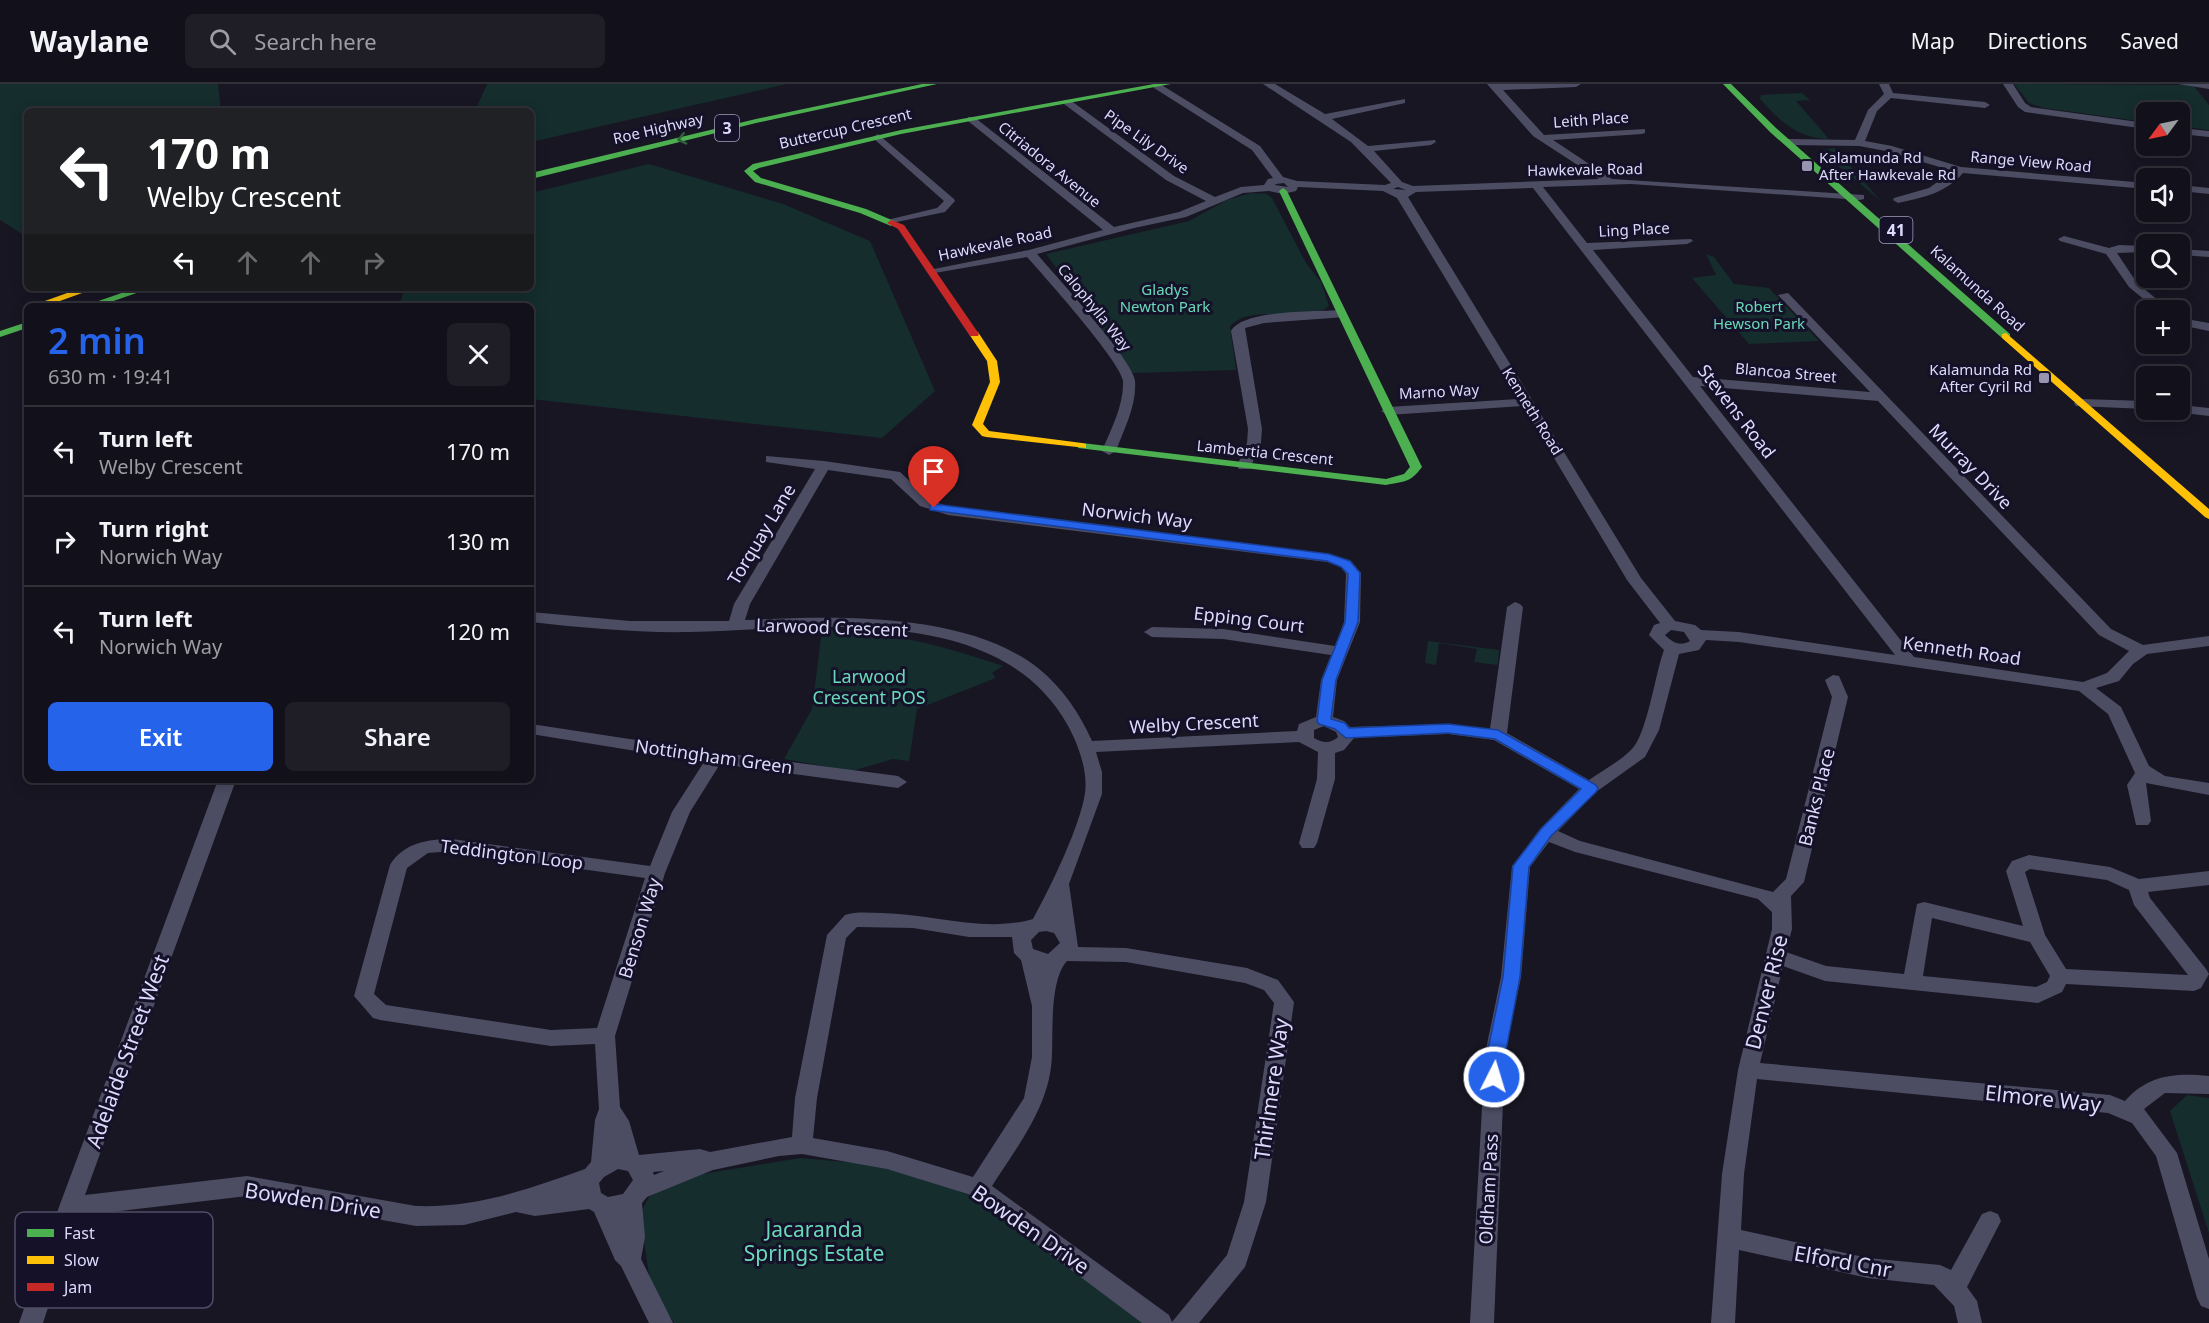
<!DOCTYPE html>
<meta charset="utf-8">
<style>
body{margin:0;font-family:"Noto Sans",sans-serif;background:#1f1e27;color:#f1f3f6;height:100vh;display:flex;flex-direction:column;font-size:22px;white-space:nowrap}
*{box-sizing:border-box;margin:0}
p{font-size:20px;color:#9c9da2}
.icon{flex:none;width:33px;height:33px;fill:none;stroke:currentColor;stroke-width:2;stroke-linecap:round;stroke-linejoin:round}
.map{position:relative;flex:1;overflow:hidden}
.panel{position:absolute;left:24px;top:219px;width:510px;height:480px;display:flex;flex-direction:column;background:#12101a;border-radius:9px;box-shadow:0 3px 15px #0003,0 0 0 2px #313039}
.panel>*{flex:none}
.hud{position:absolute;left:24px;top:24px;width:510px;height:183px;border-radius:9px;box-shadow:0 3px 15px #0003,0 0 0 2px #313039;background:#202124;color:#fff;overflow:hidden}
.needle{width:39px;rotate:237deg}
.tools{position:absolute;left:2136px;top:18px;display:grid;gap:12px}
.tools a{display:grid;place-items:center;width:54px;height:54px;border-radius:9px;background:#12101a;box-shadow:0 3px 15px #0003,0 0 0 2px #313039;font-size:30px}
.pin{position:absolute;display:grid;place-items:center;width:51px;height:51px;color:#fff;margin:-62px -26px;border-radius:50% 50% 50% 0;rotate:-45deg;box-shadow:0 0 6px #0007}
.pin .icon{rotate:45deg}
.me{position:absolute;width:66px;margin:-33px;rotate:5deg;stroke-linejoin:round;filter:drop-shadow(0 0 4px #0008)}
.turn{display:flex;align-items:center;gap:21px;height:126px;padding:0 24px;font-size:27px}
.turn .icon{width:78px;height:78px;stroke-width:2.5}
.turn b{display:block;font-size:42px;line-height:51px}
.lanes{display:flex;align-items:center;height:57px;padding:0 24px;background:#0003;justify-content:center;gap:30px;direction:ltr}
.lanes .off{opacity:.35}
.round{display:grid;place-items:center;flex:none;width:63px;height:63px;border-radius:9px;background:#1f1e27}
.headline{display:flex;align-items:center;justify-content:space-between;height:102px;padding:0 24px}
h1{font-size:36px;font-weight:600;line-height:45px;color:#2563eb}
.button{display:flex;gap:12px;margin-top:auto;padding:12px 24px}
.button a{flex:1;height:69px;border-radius:9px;background:#2563eb;color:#fff;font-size:24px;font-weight:600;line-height:69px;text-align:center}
.button a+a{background:#1f1e27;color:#f1f3f6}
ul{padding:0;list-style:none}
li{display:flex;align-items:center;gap:18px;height:90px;padding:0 24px;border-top:2px solid #313039}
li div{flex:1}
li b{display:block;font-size:22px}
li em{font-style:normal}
header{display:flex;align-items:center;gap:36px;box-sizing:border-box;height:84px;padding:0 30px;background:#12101a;border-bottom:2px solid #313039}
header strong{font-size:28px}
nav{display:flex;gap:33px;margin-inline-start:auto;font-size:21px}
.search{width:420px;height:54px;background:#1f1e27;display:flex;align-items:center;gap:15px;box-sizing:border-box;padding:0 21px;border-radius:9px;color:#9c9da2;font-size:22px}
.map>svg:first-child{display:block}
.green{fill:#152d2d}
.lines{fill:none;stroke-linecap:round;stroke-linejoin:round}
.street{fill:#4c4c63;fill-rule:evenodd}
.fast{fill:#4caf50;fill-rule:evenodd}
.slow{fill:#ffc107;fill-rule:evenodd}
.jam{fill:#c62828;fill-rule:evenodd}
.oneway{stroke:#30603c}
.route{fill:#2563eb;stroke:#184099;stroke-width:1.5}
.poi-dot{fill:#9895b1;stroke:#141128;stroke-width:2}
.labels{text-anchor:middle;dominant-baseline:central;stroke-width:6;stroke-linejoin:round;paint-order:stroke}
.far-street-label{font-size:15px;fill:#dddafd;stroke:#141128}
.far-poi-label{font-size:15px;fill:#dddafd;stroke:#141128;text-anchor:start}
.far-park-label{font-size:15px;fill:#69dab9;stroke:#141128}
.shield{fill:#141128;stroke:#a19ebd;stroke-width:1.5}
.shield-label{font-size:16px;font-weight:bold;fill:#dddafd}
.street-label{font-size:18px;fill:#dddafd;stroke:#141128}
.park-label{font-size:18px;fill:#69dab9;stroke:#141128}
.near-street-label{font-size:21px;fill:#dddafd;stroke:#141128}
.near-park-label{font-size:21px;fill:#69dab9;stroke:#141128}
.key{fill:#141128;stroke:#504d68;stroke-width:1.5}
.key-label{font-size:16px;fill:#dddafd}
</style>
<header>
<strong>Waylane</strong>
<div class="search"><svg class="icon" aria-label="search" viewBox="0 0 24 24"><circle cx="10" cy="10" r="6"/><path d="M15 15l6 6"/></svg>Search here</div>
<nav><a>Map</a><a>Directions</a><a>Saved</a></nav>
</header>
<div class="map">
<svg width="2209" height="1239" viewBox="0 0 2209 1239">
<rect width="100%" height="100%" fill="#181623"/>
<!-- green -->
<path class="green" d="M0,0H218L221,27H27V153L0,136Z
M487,0H787L531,58V27H475Z
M2014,0L2193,1L2209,21V46L2180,42V28H2146V38L2044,24L2029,19Z
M1802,9L1810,16L1796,17L1829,55C1797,54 1780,37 1760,15L1761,11Z
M1834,64L1881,117L1820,67Z
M649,80L783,120L870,157L935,307L882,354L531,315V222H399L405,204H531V109Z
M1251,109L1267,110L1272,114L1306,179L1321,198L1329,222C1305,241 1253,218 1230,242L1236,286L1133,289L1046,170L1189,137L1227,116Z
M1706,170L1714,173L1734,200L1769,204L1819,257L1749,260L1692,194L1716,191Z
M822,546C885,546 944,562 1003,582L992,589L996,594L917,625L909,677L893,675L852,687L784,675L812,625Z
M1428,557L1499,566L1498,581L1474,578L1477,565L1439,559L1436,581L1425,579Z
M2187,1011L2209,1014V1149L2170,1027Z
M800,1074L869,1080L935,1098L975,1113L1143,1239H674L651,1204L640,1130L649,1113L672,1099L696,1091Z"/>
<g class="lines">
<!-- street -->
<path class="street" d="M1154,0H1160L1260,62L1283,93L1297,97L1385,101L1391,99L1351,58L1263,0H1275L1325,30L1405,15V19L1332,35L1368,62L1435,56L1436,58L1431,61L1374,67L1402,98L1413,102L1599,95L1533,52L1487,0H1581L1576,3L1503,6L1544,51L1645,45V49L1642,50L1553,56L1612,95L1864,111V115L1860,116L1631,100L1543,103L1587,159L1691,155L1693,157L1687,160L1593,166L1693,293L1870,308L1778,211L1788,209L2111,545L2143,561L2209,552V562L2147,570L2133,580L2119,597L2096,604L2121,623L2149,682L2165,692L2209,699V711L2146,699L2151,737L2148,741H2136L2127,701L2135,689L2108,630L2079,607L1739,558L1706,556L1699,566L1679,570L1659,646L1645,673L1596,708L1558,747L1580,757L1773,808L1786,795L1832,613L1825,596L1833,591L1839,592L1848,613L1804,798L1791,812L1792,845L1786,868L1826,882L1904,890L1917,820L1924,818L2023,842L2006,787L2012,777L2029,771L2110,783L2139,795L2209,787V801L2148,808L2150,814L2206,885L2209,890L2201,904L2194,907L2066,900L2062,908L2038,919L1825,897L1783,882L1760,979L2110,1011L2125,1017C2149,990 2176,989 2209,992V1010L2165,1009L2144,1025L2177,1069L2209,1175V1225L2201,1222L2197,1214L2156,1072L2132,1039L2108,1029L1757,995L1744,1090L1741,1146L1868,1174L1940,1181L1951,1186L1982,1130L1990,1127L1998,1130L2001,1137L1967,1203L1977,1217L1982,1239H1958L1954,1222L1934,1201L1868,1194L1739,1166L1735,1239H1711L1722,1090L1738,986L1772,845V828L1758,815L1575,768L1549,758L1530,783L1521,893L1505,970L1494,1239H1470L1485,970L1501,893L1512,782L1540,745L1579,705L1494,656L1448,650L1354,654L1344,666L1335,669V695L1317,759L1314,764H1302L1299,759L1317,695L1318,668L1299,658L1096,668L1102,688V710L1069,800L1078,863L1126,864L1247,884L1278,896L1294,918L1266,1118L1245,1183L1199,1239H1142L971,1111L887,1085L802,1070L779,1072L713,1086L647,1113L642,1119L645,1153L641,1175L673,1239H649L621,1182L615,1176L594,1128L589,1125L535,1132L516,1128L464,1141L416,1142L247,1112L78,1132L43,1239H19L59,1123L218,696H236L85,1111L247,1092L416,1122C477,1124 528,1105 585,1085L591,1078L595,1036L599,1025L595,960L551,962L380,936L373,934L354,912L390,781C403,759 428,755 452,755L650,782L672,728L704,678L531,650V640L715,668L898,692L907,698L898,704L720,680L690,728L665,789L615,952L620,1023L629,1037L639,1071L700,1065L710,1068L792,1053L795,1014L827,851L845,831C857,827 870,829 882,829C931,830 986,849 1033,835C1050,804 1080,743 1085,709C1088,686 1078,660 1067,640C997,516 809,545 690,548C637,549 584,544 531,538V528L630,537H729L734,520L815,385L766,378V372L824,377L900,388L930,416L950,423L1329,470L1351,477L1361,489L1360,538L1337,596L1333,633L1344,637L1350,643L1448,640L1490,645L1507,523L1515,518L1520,520L1523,523L1507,649L1589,696C1603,686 1619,678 1631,666C1647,651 1655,590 1664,566L1649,551L1654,541L1660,539L1627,496L1523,322L1388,331L1381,327L1388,323L1518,315L1397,114L1383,107L1298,103L1296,107L1283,110L1269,107L1243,109L1186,133L1134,144L1037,170C1054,190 1134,277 1135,297C1137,321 1124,345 1116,367L1109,371L1102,367C1111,345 1124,321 1123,297C1121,278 1044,192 1027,173L929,190V186L1029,166L1103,146L968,37V33H974L1114,143L1179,128L1206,117L1166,96L1064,20V16H1070L1174,92L1215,113L1241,103L1264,101L1268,95L1273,94L1252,66L1154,4ZM1284,99L1288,103L1275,101L1276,100ZM1398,103L1406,106L1393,105ZM1533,104L1580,165L1895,571L1739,548L1701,546L1695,541L1675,537L1641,494L1408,113L1416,108ZM1700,302L1878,317L2099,551L2129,567L2107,589L2083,598L1914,573ZM828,386L891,395L920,422L948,431L1327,478L1341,483L1346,490L1344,538L1335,562L1223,545L1152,543L1144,548L1152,553L1223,555L1331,571L1321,596L1316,633L1299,640L1297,647L1092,657C1080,630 1062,603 1038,584C965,527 833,532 745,536L750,520ZM1671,546L1684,548L1690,557C1680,563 1672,558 1665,551ZM1324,642L1336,648L1338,653C1330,660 1323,659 1314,654V646ZM452,767L645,794L597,944L551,946L386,921L374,910L407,784L428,769ZM2030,785L2107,796L2129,806L2134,821L2188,891L2066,885L2045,851L2025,788ZM1932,834L2030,858L2050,892L2047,898L2036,903L1923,892ZM857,843L913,844L969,853H1012L1014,869L1021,876L1032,922V973L1024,1014L973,1093L887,1067L813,1054L817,1014L846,854ZM1046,847L1054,849L1060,859L1048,870L1033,865L1031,856L1039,848ZM1067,877L1126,878L1245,899L1264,906L1274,919L1244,1118L1227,1171L1172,1238L1169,1231L992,1102C1018,1061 1051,1021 1052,970C1053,946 1050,895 1067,877ZM618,1085L628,1087L633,1096L623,1110L608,1113L601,1109L599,1099L604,1093ZM664,1087L654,1091L653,1088Z
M1879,0H1889L1893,9L1985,18L1990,21L1985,24L1891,14L1877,27L1865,57L1892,62L1961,83L2146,99V105L1963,89C1946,109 1922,114 1898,119L1893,116L1894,114L1929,104L1953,87L1886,67L1859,62L1789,61L1784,58L1789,55L1855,56L1868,26L1884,10Z
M2003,0H2013L2025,19L2031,23L2146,39V45L2025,28L2018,23Z
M2178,0H2209V5Z
M2180,44L2209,47V53L2180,50Z
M878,50L954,115L955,117L945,128L887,140V136L937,124L944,117L874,55L873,53Z
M2180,101L2209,104V110L2180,107Z
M2064,152L2109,164L2119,161L2146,162V168L2117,169L2137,199L2170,226H2157L2129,203L2106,170L2060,157L2058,155Z
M2180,165L2209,167V173L2180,171Z
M1341,226L1345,227V233L1264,239L1245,244L1262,345L1261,359L1251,382L1249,385H1239L1237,382L1247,359L1248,345L1231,247C1244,225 1316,228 1341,226Z
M2180,234L2209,239V247L2180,241Z
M2081,315L2146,317V325L2076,322L2074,319Z
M2180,321L2209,324V332L2175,328L2174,326H2180Z"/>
<!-- fast -->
<path class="fast" d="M922,0H937L756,39L531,95V89L756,35Z
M1154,0H1171L901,50L759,84L753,87L761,94L866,125L894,137L895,139L891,142L860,129L755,98L744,87L753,80L901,46Z
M1723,0H1731L1776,44L2010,250V254H2002L1770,48Z
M1283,104L1287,107L1422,383C1410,399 1405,397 1386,401L1078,364V360L1082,359L1386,395L1404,390L1410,383L1279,107Z
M136,204H151L99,222H84Z
M27,238V244L0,253V247Z"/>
<!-- slow -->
<path class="slow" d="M81,204H96L46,222H31Z
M974,247L978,248L997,277L1000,298L983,340L989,347L1082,359L1086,360V364L986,353L982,352L972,341L990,298L987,277L969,250Z
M2006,249L2209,425V435L2205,433L2002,254V250Z"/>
<!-- jam -->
<path class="jam" d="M891,136L904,141L979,250L978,252H970L898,145L887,139Z"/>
</g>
<!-- one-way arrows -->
<defs><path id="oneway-chevron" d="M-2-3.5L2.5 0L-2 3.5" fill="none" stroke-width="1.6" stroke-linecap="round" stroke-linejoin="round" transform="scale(1.5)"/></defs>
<use class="oneway" href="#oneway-chevron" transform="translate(682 55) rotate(167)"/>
<!-- route -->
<path class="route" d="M934,420L1329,470L1350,477L1360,489L1358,538L1336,596L1331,635L1345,639L1349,644L1448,640L1498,646L1596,701L1598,705L1596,708L1551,752L1529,783L1520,893L1500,998H1488L1485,993L1487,970L1503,893L1513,782L1541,745L1581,705L1495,655L1448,649L1346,654L1335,645L1319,640L1317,637L1322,596L1345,538L1348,490L1341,483L1327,477L930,426V421Z"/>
<!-- markers -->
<g class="poi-dot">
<rect x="1801" y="76" width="12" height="12" rx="3"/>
<rect x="2038" y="288" width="12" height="12" rx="3"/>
</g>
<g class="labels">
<!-- far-street labels -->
<g class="far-street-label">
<text transform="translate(1591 35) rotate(-4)">Leith Place</text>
<text transform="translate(658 44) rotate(-13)">Roe Highway</text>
<text transform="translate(845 44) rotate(-13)">Buttercup Crescent</text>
<text transform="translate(1147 57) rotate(35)">Pipe Lily Drive</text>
<text transform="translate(2031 77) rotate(5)">Range View Road</text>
<text transform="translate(1050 80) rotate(39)">Citriadora Avenue</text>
<text transform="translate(1585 85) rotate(-1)">Hawkevale Road</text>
<text transform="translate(1634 145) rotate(-3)">Ling Place</text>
<text transform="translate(995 159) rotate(-12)">Hawkevale Road</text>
<text transform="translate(1978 204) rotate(42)">Kalamunda Road</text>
<text transform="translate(1095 223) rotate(51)">Calophylla Way</text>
<text transform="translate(1786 288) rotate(5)">Blancoa Street</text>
<text transform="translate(1439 307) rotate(-3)">Marno Way</text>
<text transform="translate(1533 327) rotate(58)">Kenneth Road</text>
<text transform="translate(1265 368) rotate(6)">Lambertia Crescent</text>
</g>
<!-- far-poi labels -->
<g class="far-poi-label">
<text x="1819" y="73">Kalamunda Rd<tspan x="1819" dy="17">After Hawkevale Rd</tspan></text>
<text x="2032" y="285" text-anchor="end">Kalamunda Rd<tspan x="2032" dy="17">After Cyril Rd</tspan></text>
</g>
<!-- far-park labels -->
<g class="far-park-label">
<text x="1165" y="205">Gladys<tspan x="1165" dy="17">Newton Park</tspan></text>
<text x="1759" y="222">Robert<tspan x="1759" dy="17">Hewson Park</tspan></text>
</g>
<!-- shield labels -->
<g class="shield">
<rect x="715" y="31" width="24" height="26" rx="4.5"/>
<rect x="1879.5" y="133" width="33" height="26" rx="4.5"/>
</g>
<g class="shield-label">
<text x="727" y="44">3</text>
<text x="1896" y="146">41</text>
</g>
<!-- street labels -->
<g class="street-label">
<text transform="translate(1737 327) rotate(52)">Stevens Road</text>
<text transform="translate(1971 382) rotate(46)">Murray Drive</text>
<text transform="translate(1137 431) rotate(7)">Norwich Way</text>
<text transform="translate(761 450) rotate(-59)">Torquay Lane</text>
<text transform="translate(1249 535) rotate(7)">Epping Court</text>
<text transform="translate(832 543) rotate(2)">Larwood Crescent</text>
<text transform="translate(1962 566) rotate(8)">Kenneth Road</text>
<text transform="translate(1194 639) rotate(-3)">Welby Crescent</text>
<text transform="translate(714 672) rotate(8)">Nottingham Green</text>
<text transform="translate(1816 713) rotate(-76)">Banks Place</text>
<text transform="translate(512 770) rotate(7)">Teddington Loop</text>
<text transform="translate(639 844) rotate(-73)">Benson Way</text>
<text transform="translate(1488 1105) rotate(-87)">Oldham Pass</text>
</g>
<!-- park labels -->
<g class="park-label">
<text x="869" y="592">Larwood<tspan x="869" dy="21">Crescent POS</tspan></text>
</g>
<!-- near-street labels -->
<g class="near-street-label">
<text transform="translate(1766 908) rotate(-76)">Denver Rise</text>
<text transform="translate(127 967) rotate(-70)">Adelaide Street West</text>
<text transform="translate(1271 1005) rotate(-82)">Thirlmere Way</text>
<text transform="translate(2043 1014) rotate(6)">Elmore Way</text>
<text transform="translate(313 1116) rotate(9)">Bowden Drive</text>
<text transform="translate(1031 1145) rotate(35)">Bowden Drive</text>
<text transform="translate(1843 1177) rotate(10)">Elford Cnr</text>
</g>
<!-- near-park labels -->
<g class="near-park-label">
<text x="814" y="1145">Jacaranda<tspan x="814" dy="24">Springs Estate</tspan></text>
</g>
</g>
<!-- legend -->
<rect x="15" y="1128" width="198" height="96" rx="9" class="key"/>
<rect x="27" y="1145" width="27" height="8" fill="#4caf50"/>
<rect x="27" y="1172" width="27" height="8" fill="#ffc107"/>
<rect x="27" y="1199" width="27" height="8" fill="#c62828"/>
<g class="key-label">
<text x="64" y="1155">Fast</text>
<text x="64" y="1182">Slow</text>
<text x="64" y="1209">Jam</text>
</g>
</svg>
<div class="tools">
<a><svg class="needle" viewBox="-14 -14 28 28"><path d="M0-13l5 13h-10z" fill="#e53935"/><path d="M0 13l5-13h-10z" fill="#9c9da2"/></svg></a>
<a><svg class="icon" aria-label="sound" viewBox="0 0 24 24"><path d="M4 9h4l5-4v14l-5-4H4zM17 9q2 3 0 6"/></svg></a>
<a><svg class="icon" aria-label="search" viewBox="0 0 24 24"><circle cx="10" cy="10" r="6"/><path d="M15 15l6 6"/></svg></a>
<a>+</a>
<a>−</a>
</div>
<div class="pin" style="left:934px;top:424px;background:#d93025"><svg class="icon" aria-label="arrive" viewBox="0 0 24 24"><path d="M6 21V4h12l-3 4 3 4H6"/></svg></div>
<svg class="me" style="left:1494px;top:993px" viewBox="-20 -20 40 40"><circle r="17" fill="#2563eb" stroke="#fff" stroke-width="3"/><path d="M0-11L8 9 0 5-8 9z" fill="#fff"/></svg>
<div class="hud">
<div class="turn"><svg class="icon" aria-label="left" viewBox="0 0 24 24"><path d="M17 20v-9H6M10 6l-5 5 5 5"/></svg><div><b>170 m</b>Welby Crescent</div></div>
<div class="lanes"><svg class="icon" aria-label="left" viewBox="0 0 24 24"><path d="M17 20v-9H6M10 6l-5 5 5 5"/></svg><svg class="icon off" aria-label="ahead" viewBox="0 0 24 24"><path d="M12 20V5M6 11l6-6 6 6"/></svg><svg class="icon off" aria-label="ahead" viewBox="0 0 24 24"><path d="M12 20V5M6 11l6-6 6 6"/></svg><svg class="icon off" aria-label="right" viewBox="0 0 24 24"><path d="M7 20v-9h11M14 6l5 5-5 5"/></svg></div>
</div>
<section class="panel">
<div class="headline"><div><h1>2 min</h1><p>630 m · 19:41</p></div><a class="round"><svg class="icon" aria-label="close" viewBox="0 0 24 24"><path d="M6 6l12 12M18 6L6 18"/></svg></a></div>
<ul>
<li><svg class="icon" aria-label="left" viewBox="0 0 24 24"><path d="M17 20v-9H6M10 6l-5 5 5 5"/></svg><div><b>Turn left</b><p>Welby Crescent</p></div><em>170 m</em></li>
<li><svg class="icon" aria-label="right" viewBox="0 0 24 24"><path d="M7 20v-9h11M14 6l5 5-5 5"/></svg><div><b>Turn right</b><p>Norwich Way</p></div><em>130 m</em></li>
<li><svg class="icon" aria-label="left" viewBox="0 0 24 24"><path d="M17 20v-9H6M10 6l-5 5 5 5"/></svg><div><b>Turn left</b><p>Norwich Way</p></div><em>120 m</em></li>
</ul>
<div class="button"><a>Exit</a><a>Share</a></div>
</section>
</div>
